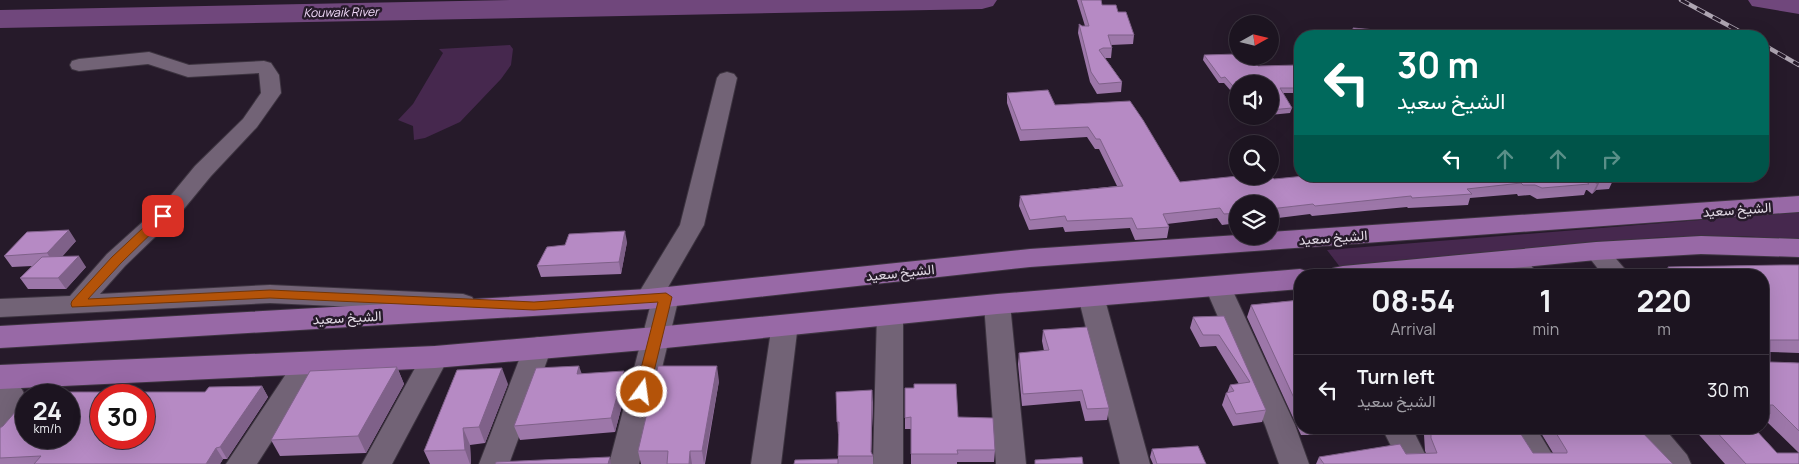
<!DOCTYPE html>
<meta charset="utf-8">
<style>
body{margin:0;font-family:Manrope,Vazirmatn,sans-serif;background:#251d29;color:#f1f3f6;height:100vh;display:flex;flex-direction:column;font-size:19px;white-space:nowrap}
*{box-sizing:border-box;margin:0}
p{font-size:16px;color:#a09ea5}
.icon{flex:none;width:28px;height:28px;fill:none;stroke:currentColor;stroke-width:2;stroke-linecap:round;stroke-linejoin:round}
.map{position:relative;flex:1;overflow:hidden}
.side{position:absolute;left:1294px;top:269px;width:475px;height:165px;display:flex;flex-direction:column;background:#1c1420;border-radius:20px;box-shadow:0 5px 20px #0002,0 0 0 1px #3a333e}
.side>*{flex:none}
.top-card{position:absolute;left:1294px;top:30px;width:475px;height:152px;border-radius:20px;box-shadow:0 5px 20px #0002,0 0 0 1px #3a333e;background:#00695c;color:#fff;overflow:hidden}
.needle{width:32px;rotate:82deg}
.buttons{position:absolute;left:1229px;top:15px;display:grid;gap:10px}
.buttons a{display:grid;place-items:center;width:50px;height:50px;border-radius:50%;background:#1c1420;box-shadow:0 5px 20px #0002,0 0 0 1px #3a333e;font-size:25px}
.speed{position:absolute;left:15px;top:384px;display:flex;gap:10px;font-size:25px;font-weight:700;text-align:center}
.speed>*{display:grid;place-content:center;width:65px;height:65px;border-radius:50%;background:#1c1420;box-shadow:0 5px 20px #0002,0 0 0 1px #3a333e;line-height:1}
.speed small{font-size:12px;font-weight:400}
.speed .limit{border:8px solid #d22;background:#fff;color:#111}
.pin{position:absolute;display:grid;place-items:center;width:42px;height:42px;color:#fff;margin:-21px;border-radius:10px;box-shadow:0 2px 8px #0006}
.me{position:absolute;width:55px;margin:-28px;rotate:14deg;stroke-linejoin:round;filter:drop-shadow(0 0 4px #0008)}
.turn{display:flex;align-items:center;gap:18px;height:105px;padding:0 20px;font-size:22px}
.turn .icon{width:65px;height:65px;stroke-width:2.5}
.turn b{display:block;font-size:35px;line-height:42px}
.lanes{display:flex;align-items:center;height:48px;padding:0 20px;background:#0003;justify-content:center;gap:25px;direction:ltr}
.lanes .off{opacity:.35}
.eta{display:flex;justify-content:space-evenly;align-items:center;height:85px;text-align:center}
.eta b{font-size:30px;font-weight:700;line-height:35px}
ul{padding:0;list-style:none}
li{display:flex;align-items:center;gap:15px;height:70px;padding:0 20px;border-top:1px solid #3a333e}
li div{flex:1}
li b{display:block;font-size:19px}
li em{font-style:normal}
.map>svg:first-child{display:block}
.green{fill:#46284e}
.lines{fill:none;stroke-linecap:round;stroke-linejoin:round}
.river{fill:#70477c;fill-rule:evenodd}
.minor-casing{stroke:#3d3440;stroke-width:2}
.major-casing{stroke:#3d3440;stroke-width:2}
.minor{fill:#726376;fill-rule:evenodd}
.major{fill:#9869a6;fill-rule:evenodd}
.rail-casing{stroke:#aea5b2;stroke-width:4.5}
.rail{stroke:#261a2a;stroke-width:3;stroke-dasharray:9;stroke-linecap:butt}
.wall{fill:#9d77a9}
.shaded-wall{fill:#7f6189}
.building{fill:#b68ac4;stroke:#7f6189;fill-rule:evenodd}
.route{fill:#b45309;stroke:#753606}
.labels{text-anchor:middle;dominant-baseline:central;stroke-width:5;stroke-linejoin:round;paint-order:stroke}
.far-water-label{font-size:12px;font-style:italic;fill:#f2dafa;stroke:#261a2a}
.street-label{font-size:14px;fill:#e1d9e4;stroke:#261a2a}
</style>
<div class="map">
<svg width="1799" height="464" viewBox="0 0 1799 464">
<rect width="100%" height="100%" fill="#261a2a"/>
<!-- green -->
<path class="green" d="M510,45L513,49L511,65L501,79L460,122L425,138L414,140L413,126L398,120L413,104L443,53L439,49Z
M1799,212V240L1742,236L1664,237L1340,267L1327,250Z"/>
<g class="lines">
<!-- river -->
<path class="river" d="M510,0H997L993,6L982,9L0,28V10Z
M1748,0H1799V14L1752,6Z"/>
<!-- minor casing -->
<g class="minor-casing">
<path id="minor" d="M149,52L189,65L264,61L271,63L279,75L281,93L257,127L211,176L183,210L125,266L100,294L270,285L463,294L472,297L476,303L472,309L463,312L270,303L0,317V299L70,296L107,254L167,200L195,166L243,119L261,93L259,73L188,77L148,64L79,71L72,69L70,65L72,61L79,59Z
M727,72L734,74L737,78L704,225L667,289L675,291L679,297L639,464H609L650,307L639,305L635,299L680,225L717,78L720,74Z
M1596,243L1605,246L1630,275H1603L1584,251L1587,246Z
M1513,251L1522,253L1538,275H1512L1501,259L1504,253Z
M1218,279L1227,281L1231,287L1295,425L1309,464H1279L1265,425L1205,287L1209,281Z
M1091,287L1100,290L1104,296L1150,464H1120L1078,296L1082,290Z
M997,295L1006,298L1010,304L1026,464H996L984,304L988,298Z
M890,305L899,308L903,314V464H873L877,314L881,308Z
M785,315L794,318L798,324L781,464H751L772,324L776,318Z
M538,337L548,340L552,347L509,464H479L524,347L528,340Z
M435,347L445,350L449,357L392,464H362L425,350Z
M308,353L318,356L322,363L257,464H226L298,356Z
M0,373C36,383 35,431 0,442Z
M1382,428H1412L1430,464H1400Z
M1505,428H1536L1558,464H1527Z
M1632,428H1664L1687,455L1691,464H1658Z"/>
</g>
<!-- major casing -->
<g class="major-casing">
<path id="major" d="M1799,196V212L1030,267L648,309L0,348V326L648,289L1030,249L1238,235V236H1270V232Z
M1701,236L1799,239V257L1701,254L1596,260L1440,275H1328L1333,268L1343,266L1596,242Z
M1300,269L1310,272L1312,275H1300V289L997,314L656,349L435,368L0,389V365L435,346L656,327L997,294Z"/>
</g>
<!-- minor -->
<use href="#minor" class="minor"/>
<!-- major -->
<use href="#major" class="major"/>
<!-- rail casing -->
<g class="rail-casing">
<path id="rail" d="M1681,0L1748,36
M1762,44L1799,65"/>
</g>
<!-- rail -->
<use href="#rail" class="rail"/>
</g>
<!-- wall -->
<path class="wall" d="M1077,0H1101L1102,5L1118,12L1134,35L1133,44L1111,45L1112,48L1111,58H1105L1122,82L1121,92L1097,94L1090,82L1078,33L1079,24L1082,26H1085Z
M1353,28L1413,36H1351Z
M1204,55L1258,66H1300V93H1283L1292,108L1290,113L1270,115V84H1238V99L1224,83H1219L1203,60Z
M1007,93L1055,105L1180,182L1274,179L1614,178L1609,189L1596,190L1592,194L1587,190H1586L1584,195L1537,199L1530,195L1518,196L1517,194L1470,198L1468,205L1408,208L1407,207L1312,216L1310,214L1270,219V204H1238V223L1222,225L1217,218L1167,224L1169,227L1167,238L1135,240L1130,228L1065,232L1063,227L1029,230L1019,206L1020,196L1117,186L1099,149H1095L1087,137L1020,141L1007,103Z
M76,241L62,256L86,267L66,289H28L20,278L32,266L12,267L4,256Z
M627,242L621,274L541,277L537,266Z
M1799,265V353L1770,352V362L1799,363V464H1725L1693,428H1754L1777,453H1799L1765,420L1762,423V275H1554V274L1663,275L1668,267Z
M1300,299V428H1387L1383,435H1301L1247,317L1251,305L1300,300Z
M1224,316L1266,410L1262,422L1233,426L1222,405L1226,393H1227L1230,385L1239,384L1216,346L1200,347L1190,328L1193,317Z
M1043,330L1109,408L1107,420L1085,421L1080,401L1022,406L1018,364L1019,353L1044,351L1042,341Z
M397,367L404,384L366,453L280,456L271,440Z
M582,374L627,386L615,432L520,440L514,426Z
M719,381L705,464H641L638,451Z
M508,384L485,443L470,445L471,464H430L424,451Z
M262,386L268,397L227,459H223L220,464H0V428L26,411Z
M905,388L958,417L995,450L994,462H957V464H911V429H905Z
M836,392L873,402L871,453L873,456V464H794L838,459L839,434H838Z
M1414,428H1517L1533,453H1553L1538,428H1638L1673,464H1316L1319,457L1426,453L1425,451L1424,435H1418Z
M1152,449L1206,464H1153L1150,457Z"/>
<!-- shaded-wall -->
<path class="shaded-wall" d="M1601,179L1596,190L1592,194L1597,184Z
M69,230L76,241L55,265L47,253Z
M625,231L627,242L621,274L619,262Z
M79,256L86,267L66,289L58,278Z
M579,366L584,380L577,374Z
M717,366L719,381L704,464L702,451Z
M397,367L404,384L366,453L358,436Z
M502,368L508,384L485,443L479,427Z
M624,371L627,386L615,432L611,418Z
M262,386L268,397L227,459L220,447Z
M872,390L873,402L871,456Z
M463,428L470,445L471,464H470L465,450Z
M216,448L223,459L220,464H206Z
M690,451L692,464H689Z
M610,457L611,464H608Z"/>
<!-- building -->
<path class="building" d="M1081,0H1101L1102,5H1116L1118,12H1126L1134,35H1108L1112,48H1103L1099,50L1122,82L1099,84L1091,72L1079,24L1082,26H1089Z
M1353,28L1410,33L1413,36H1356Z
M1238,54V56H1251L1258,66L1299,65L1300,66V88H1280L1292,108L1270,110V84H1238V92L1225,77L1221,78L1204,55Z
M1048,90L1055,105L1130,101L1143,120L1180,182L1238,176H1270L1274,179L1305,176H1612L1614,178L1601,179L1597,184L1592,180H1584L1589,184L1542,188L1535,185H1523L1521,183L1467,189L1472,194L1412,198L1411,196L1315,206L1313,204L1270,209V204H1238V213L1224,214L1220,208L1163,214L1169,227L1137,229L1132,218L1067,221L1065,216L1030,220L1020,196L1123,186L1100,139H1096L1088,127L1021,130L1007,93Z
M69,230L47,253L4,256L27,232Z
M625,231L619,262L537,266L547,247L565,245L569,234Z
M79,256L58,278H20L42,257Z
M1783,265H1799V340H1770V362L1799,363V431L1773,405H1770V414H1762V275H1555L1554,274L1615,272L1617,274L1676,275L1668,267Z
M1300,300V411L1251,305Z
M1224,316L1266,410L1236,414L1226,393L1234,391L1230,385L1250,382L1219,335H1203L1193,317Z
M1087,327L1109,408L1087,409L1082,390L1023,394L1019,353L1049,350L1043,330Z
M579,366L577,374L624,371L611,418L514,426L536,368Z
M658,366H717L702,451H690L689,464H667L668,451H638Z
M397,367L358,436L271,440L310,371Z
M502,368L479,427L463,428L465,450L424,451L457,370Z
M914,384H956L958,417L993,418L995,450H957L958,454H911V417L905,418V388H914Z
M262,386L220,447L216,448L206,464H34L41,456L0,458V428L3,426L16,411L26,410V438H69V395H38L40,392H205L209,387ZM101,395H144V438H101Z
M872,390L871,452L873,456H838L839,422H837L836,392Z
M1431,428H1517L1533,453H1567V451L1553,428H1638L1673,464H1324L1319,457L1400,444L1406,454L1437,453L1431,438Z
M1713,428H1754L1777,453H1799V464H1746Z
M1198,446L1206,464H1157L1152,449Z
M610,457L608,464H495L496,462Z
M1082,457L1083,464H1035V460Z
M838,459V464H794L795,460Z"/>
<!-- route -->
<path class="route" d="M163,212L169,216L167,218L121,263L88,299L270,290L534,302L666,293L672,297L649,392L647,395H637L635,392L658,302L534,310L270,298L72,307L71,304L72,301L112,257L159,213Z"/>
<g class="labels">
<!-- far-water labels -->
<g class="far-water-label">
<text transform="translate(341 12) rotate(-1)">Kouwaik River</text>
</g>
<!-- street labels -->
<g class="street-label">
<text transform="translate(1737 209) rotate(-4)">الشيخ سعيد</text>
<text transform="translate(1333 237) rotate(-4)">الشيخ سعيد</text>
<text transform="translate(900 272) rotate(-6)">الشيخ سعيد</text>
<text transform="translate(347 317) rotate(-3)">الشيخ سعيد</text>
</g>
</g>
</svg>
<div class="buttons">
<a><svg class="needle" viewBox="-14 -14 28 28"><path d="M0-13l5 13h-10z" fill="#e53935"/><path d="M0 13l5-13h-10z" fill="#a09ea5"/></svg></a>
<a><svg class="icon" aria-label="sound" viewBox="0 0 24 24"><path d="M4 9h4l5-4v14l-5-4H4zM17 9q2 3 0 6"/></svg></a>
<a><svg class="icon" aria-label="search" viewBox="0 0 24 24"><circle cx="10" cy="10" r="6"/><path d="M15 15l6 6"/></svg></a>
<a><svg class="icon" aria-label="layers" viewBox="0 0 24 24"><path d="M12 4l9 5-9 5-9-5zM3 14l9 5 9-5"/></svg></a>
</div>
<div class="speed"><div>24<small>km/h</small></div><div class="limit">30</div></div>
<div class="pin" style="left:163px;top:216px;background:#d93025"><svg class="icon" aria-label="arrive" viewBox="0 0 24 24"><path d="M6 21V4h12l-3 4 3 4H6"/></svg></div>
<svg class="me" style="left:642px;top:392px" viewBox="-20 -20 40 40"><circle r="17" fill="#b45309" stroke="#fff" stroke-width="3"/><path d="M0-11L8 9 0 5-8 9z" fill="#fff"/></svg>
<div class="top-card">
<div class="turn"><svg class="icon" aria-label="left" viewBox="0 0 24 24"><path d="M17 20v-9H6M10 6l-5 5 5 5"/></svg><div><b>30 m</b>الشيخ سعيد</div></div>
<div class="lanes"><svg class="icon" aria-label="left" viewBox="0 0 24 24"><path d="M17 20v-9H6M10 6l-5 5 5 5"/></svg><svg class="icon off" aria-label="ahead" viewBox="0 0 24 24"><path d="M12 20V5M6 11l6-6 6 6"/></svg><svg class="icon off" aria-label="ahead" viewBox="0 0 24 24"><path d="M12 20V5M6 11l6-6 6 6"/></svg><svg class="icon off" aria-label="right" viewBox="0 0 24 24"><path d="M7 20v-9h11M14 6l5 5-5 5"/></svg></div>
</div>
<section class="side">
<div class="eta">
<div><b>08:54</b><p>Arrival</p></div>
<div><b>1</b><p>min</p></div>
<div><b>220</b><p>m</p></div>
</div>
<ul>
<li><svg class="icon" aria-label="left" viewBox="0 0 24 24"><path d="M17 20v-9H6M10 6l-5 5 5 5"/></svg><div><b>Turn left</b><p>الشيخ سعيد</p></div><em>30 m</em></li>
</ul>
</section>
</div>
